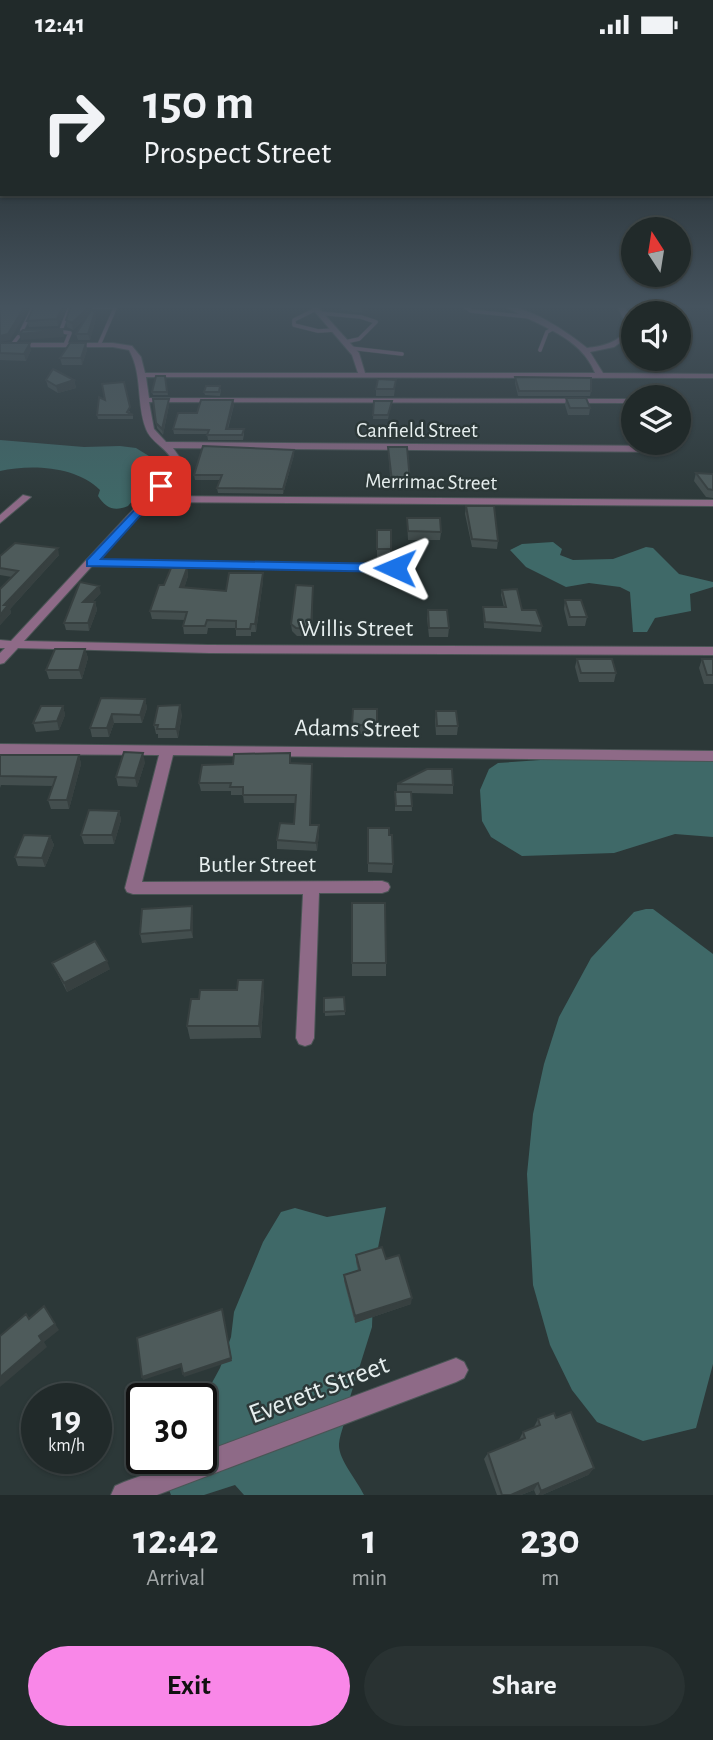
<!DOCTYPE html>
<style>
body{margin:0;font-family:"Alegreya Sans",sans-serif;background:#293232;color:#f1f3f6;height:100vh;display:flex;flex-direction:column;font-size:26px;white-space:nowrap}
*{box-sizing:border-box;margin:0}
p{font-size:23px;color:#a2a7a8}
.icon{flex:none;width:38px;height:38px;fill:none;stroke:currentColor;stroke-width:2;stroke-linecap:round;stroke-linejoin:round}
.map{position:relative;height:1446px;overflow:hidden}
.panel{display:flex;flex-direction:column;background:#212a2a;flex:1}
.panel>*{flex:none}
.guide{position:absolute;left:0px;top:0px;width:714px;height:147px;box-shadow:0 2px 5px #0004,0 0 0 2px #3e4647;background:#212a2a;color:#f1f3f6;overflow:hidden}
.needle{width:46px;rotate:348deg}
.buttons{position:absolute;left:621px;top:168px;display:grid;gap:14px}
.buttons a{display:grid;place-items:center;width:70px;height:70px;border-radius:50%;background:#212a2a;box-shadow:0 2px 5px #0004,0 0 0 2px #3e4647;font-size:35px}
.speed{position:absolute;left:21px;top:1334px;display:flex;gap:14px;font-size:35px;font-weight:700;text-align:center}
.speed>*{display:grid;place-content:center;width:91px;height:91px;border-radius:50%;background:#212a2a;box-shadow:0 2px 5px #0004,0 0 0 2px #3e4647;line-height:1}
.speed small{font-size:18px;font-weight:400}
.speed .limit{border:4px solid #111;border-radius:10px;background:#fff;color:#111}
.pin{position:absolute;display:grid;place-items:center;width:60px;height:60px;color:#fff;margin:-30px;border-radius:14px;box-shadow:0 4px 10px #0006}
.me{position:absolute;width:77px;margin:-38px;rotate:271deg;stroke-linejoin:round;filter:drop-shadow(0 0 5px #0008)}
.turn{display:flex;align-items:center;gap:24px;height:147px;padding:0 28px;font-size:32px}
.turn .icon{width:91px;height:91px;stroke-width:2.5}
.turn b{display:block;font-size:49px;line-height:60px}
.eta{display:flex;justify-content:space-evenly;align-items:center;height:119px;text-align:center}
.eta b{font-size:42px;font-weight:600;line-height:49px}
.action{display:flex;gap:14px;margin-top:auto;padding:14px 28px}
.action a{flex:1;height:80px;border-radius:42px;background:#f987e8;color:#111;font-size:28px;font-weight:600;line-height:80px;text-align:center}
.action a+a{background:#293232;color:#f1f3f6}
.status{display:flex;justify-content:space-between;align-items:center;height:49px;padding:0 35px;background:#212a2a;direction:ltr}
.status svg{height:19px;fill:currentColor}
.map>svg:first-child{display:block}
.green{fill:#3f6968}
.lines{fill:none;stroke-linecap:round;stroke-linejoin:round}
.service-casing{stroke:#4a5555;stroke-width:4.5}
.minor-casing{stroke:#4a5555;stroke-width:2}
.service{stroke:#8e6a87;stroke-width:3.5}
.minor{fill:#8e6a87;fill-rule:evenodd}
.wall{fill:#434e4e}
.shaded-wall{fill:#374040}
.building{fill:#4e5b5b;stroke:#374040;stroke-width:2}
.route{fill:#1a73e8;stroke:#114b97;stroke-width:2}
.labels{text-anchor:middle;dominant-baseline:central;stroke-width:5;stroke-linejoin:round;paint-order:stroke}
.far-street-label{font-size:21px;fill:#e6eeee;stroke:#2c3838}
.street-label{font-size:24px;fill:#e6eeee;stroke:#2c3838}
.near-street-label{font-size:28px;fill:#e6eeee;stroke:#2c3838}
</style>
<div class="status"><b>12:41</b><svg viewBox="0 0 49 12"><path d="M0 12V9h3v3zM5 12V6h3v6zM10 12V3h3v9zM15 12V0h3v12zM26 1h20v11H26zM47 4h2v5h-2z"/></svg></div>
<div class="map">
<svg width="713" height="1446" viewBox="0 0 713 1446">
<rect width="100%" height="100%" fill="#2c3838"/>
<!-- green -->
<path class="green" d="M0,391L84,398L120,397L136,399L157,412L151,430L128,457C114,463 106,459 98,447L100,441C76,417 31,415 0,422Z
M553,493L562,500L560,506L573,511L613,510L646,498L653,499L679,525L713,533V538L690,545L691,562L655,569L647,583H633L630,543L620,538L589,534L566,538L526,518L510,501L522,495Z
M598,707L670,712L713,709V788L675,785L614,804L522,807L491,788L482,772L480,741L489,720L498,714Z
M646,860H653L713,905V1315L696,1379L643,1392L597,1373L572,1341L550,1296L533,1236L527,1125L533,1065L544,1015L559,968L591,909L634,863Z
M386,1158L374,1219L372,1278L346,1361C346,1374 340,1383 339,1395C338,1410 357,1431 364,1446H244L235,1436L204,1446H171L166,1433L175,1409H201V1354L220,1319L231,1288L234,1263L263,1193L281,1163L295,1159L327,1168Z"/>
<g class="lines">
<!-- service casing -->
<g class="service-casing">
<path id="service" d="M464,257L471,262L531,268
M82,258H116
M316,260L294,271V276L318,282L335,281
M319,264L361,268L376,273L359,290L345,293
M61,281L70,257
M56,282L70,284L65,296
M27,283L22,281L34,257
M12,296L22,283
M99,296L116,257
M350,299L402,305
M540,301L547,283L554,279"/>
</g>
<!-- minor casing -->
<g class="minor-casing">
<path id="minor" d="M310,257H317L359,304L365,324H595C580,286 537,277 504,257C529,257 568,283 587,299C603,297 619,294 628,278L617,257H624L634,275L631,286L614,298L590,303L603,324L713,325V329L146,328L149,349L634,350V354L149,353L154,380L166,393L669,397L673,400L669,403L173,399L183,413L176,425L156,447L713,451V457L151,453L98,511L395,516L400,519L395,522L92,517L24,592L209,596L713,598V606L209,604L18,599L4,614L0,615V604L5,599H0V591L11,592L169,422L173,413C168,399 151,394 146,380C136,354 143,326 129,301L113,298H0V294H113L132,297L141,308L145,324H358L352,306Z
M23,446L31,448L0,474V466Z
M0,695L713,702V712L173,706L142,833L382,832L388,834L390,838L388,842L382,844H319L314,989L311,995L305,997L299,995L296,989L303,845H133L127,843L125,839L159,706L0,705Z
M456,1309L464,1313L468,1321L464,1329L456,1333L157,1446H111L115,1437L124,1433L190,1409H201V1404Z"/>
</g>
<!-- service -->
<use href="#service" class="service"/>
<!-- minor -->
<use href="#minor" class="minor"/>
</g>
<!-- wall -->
<path class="wall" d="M34,257H67L58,277L29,278L27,272Z
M71,257H91L96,269L90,291H78L76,285L88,267L73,281L67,278L66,271Z
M341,257H369L362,264L341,261Z
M702,257H713V262Z
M0,294L31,301L26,312L0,311Z
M86,294L87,301L82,316H62L60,309Z
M165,327L168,346H153L152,343Z
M515,328L591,342L590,347H518L515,334Z
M46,331H74L76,339L58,344L48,338Z
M396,331L394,347H376V340Z
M221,340L220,347L205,346L204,343Z
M566,349L590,359L589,366H568L565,356Z
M153,350H169V356L163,386L157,379Z
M374,352H392L388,370H373Z
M234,356L228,380H244V385L243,391H208L207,385H174L173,380L197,364Z
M130,362L129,364L133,366V370H98L97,366Z
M388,398L410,432V440H391Z
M294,406L283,445L218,444L217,439L220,431H195L194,426Z
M696,424L713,425V449L706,448L694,432Z
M466,457L498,492L497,500L472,498L465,465Z
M407,469L441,483L440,491H408Z
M377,481H391L390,509H377Z
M59,506L10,560L11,564L0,576V540L12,528L0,526V507Z
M187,519L188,527L184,539L226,542L263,532L256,583H251V587H236V579H208L207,585H184L183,577L185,571L152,570L150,562L164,536Z
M313,537L312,587H297L292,582L291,575Z
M502,541L522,561L542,577L541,583L484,579L483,558H504L501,546Z
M101,544L92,553H95L97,561L89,582L66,581L64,574Z
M565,551L587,568L585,577H568L564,560Z
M428,561L449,579L448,588H429L427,569Z
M85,600L88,609L82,630H49L46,621Z
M577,610L616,624L614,633H579L575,618Z
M702,610H713V635H704L699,619Z
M101,649L145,650L147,659L142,674H114L109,688H92L90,679Z
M63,657L65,666L59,681L36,683L33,674Z
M353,660H377V685H353Z
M436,662L458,677L457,686H436L435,671Z
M182,665L178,689H158V685H156L154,676Z
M0,706H79L81,715L69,760H51L48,751L53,737L1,736L0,739Z
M145,713L137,738L118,737L116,728Z
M291,714L312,715L310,776H319V785L317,802L277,800V791L294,775L296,754H244L243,746H231V742H201L199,734Z
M397,735L453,736V745L411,744L412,762H395V743H397Z
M119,762L121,771L114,795H84L81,786Z
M368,779L389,786L393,815L392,824L368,823Z
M50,787L54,796L45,818L18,817L15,808Z
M352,854L386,914V927H352Z
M193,866V889L142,894L140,885Z
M52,914L110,920L67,943Z
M264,943L261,989L190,990L187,977L199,950Z
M344,948L345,966L325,967L324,949Z
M356,1206L386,1210L411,1255L355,1274L344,1232V1226L358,1221L356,1213Z
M556,1369L594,1419L588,1426L542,1446H536L534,1441L521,1446H497L484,1410L488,1404L519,1391L523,1383L534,1378L538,1370Z"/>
<!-- shaded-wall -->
<path class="shaded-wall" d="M25,257H30L10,291L0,293V287Z
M63,257H67L58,277L57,270Z
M90,257H91L92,262L73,281L72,274Z
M362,257H369L362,264Z
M95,263L96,269L90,291L88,285Z
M63,280L64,288L21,291L19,285Z
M30,294L31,301L26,312L24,305Z
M86,294L87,301L82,316L81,309Z
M74,331L76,339L58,344L56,337Z
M169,350V356L163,386L162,380Z
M233,351L234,356L226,384V380Z
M294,401V406L283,445V440Z
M58,499L59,506L10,560L11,564L0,576V566L4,556Z
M187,519L188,527L182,546L180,538Z
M263,524V532L256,583L255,575Z
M99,537L101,544L85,561L83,553Z
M95,553L97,561L89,582L88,574Z
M85,600L88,609L82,630L79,621Z
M145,650L147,659L142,674L140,666Z
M180,656L182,665L178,689L176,680Z
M63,657L65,666L59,681L57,672Z
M112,665L114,674L109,688L107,679Z
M143,704L145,713L137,738L135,729Z
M79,706L81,715L69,760L67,751Z
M119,762L121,771L114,795L112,786Z
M319,776V785L317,802L316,794Z
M50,787L54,796L45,818L42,809Z
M192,857L193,866V889L191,881Z
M107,912L110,920L67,943L64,934Z
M263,931L264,943L261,989L259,977Z
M412,1249L411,1255L355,1274V1267Z
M44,1257L59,1281L44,1293L47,1298L0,1338V1328L39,1287Z
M223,1264L232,1312L184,1328L183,1325Z
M181,1315L182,1318L143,1331L142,1328Z
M594,1419L588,1426L542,1446H538L541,1442Z
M538,1434L534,1441L521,1446H511Z"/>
<!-- building -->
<path class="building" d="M2,257H25L8,285L0,287V261Z
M34,257H63L57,270L27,272Z
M71,257H90L72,274L66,271Z
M91,261L95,263L88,285H76Z
M63,280L62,281L19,285L23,281Z
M0,294H30L24,305L0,304Z
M70,294H86L81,309H60Z
M53,320L74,331L56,337L46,331Z
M156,327H165L167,343H152Z
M515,328L591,329V342H519Z
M378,330L396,331L394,340H376Z
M124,333L130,358L127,363L133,366H97L99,348L105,351L102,335Z
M206,337H220L219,343H204Z
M566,349H586L590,359H570Z
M153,350H169L162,380L156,374Z
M201,351H233L226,380H244L242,386H207L209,381L173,380L178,364H197Z
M374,352H392L388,366H373Z
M203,397L294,401L283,440L217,439L222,426H194Z
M388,398H407L410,432H392Z
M696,424L713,425V441L708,440Z
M466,457H494L498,492L472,490Z
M407,469H440L441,483L408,482Z
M377,481H391V500H377Z
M15,494L58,499L4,556H8L0,566V540L18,522L0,519V507Z
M171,519H187L180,538L226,542L229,524H263L255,575H251L250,580H236V572L207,571L205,577H183L187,563L150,562L159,536H164Z
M80,533L99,537L83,553H95L88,574H64Z
M296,536L313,537L311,580L296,579L291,575Z
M517,540L522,561H536L542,577L485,573L483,558H506L502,541Z
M565,551H581L587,568H570Z
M428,561H447L449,579H429Z
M55,600H85L79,621H46Z
M577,610H612L616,624H581Z
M702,610H713V626H707Z
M101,649L145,650L140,666L112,665L107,679H90Z
M180,656L176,680H157L158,676H154L158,657Z
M41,657H63L57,672L33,674Z
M353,660H377V676H352Z
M436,662H456L458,677H437Z
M124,703L143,704L135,729L116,728Z
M290,704V714L312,715L310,776H319L316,794L277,791L280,774L294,775L296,746H243V738H230L231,734H199L202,716L233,715L234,705Z
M0,706H79L67,751H48L56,728L0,727Z
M427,720H452L453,736L397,735Z
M395,743H411L412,757H396Z
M89,761L119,762L112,786H81Z
M368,779H389V786H392L393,815L368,814Z
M24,786L50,787L42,809L15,808Z
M352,854H385L386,914H352Z
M192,857L191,881L140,885L142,860Z
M95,892L107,912L64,934L52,914Z
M238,931H263L259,977H187L191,950H199L200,941H237Z
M344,948L345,962L324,963V949Z
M382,1198L386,1210L399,1206L412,1249L355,1267L344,1226L360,1221L356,1206Z
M44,1257L55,1275L39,1287L42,1292L0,1328V1287L26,1265L29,1270Z
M222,1260L231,1309L183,1325L181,1315L142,1328L137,1289Z
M571,1363L594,1419L541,1442L538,1434L511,1446H502L488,1404L525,1389L523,1383L540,1376L538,1370L554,1364L556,1369Z"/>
<!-- sky -->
<linearGradient id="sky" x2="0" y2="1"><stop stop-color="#181f1f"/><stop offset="0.56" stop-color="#45535e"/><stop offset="1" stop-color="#45535e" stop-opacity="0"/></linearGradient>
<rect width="713" height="460" fill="url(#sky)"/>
<!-- route -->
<path class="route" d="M161,433L167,437L165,439L101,510L395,515L401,519L395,523L87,517V511Z"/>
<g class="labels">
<!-- far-street labels -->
<g class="far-street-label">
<text x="417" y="381">Canfield Street</text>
<text transform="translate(431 433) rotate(1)">Merrimac Street</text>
</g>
<!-- street labels -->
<g class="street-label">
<text x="356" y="580">Willis Street</text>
<text transform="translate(357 680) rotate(1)">Adams Street</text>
<text x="257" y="816">Butler Street</text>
</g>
<!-- near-street labels -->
<g class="near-street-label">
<text transform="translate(319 1341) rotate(-21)">Everett Street</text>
</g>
</g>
</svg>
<div class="buttons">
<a><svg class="needle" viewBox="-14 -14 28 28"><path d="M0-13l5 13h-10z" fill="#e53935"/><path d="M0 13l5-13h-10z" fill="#a2a7a8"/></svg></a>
<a><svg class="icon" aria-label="sound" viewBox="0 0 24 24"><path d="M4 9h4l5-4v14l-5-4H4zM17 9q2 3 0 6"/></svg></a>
<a><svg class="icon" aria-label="layers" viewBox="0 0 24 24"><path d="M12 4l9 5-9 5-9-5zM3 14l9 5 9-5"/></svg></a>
</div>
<div class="speed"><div>19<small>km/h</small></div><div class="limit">30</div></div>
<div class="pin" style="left:161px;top:437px;background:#d93025"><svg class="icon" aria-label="arrive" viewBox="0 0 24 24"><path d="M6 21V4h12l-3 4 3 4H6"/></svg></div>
<svg class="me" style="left:395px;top:519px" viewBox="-20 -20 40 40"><path d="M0-17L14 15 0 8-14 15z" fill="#1a73e8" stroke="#fff" stroke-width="4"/></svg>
<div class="guide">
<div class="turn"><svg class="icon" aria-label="right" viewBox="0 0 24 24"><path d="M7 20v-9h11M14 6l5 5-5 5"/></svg><div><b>150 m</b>Prospect Street</div></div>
</div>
</div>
<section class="panel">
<div class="eta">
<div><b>12:42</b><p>Arrival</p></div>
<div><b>1</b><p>min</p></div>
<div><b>230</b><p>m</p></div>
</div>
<div class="action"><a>Exit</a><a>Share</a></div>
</section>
